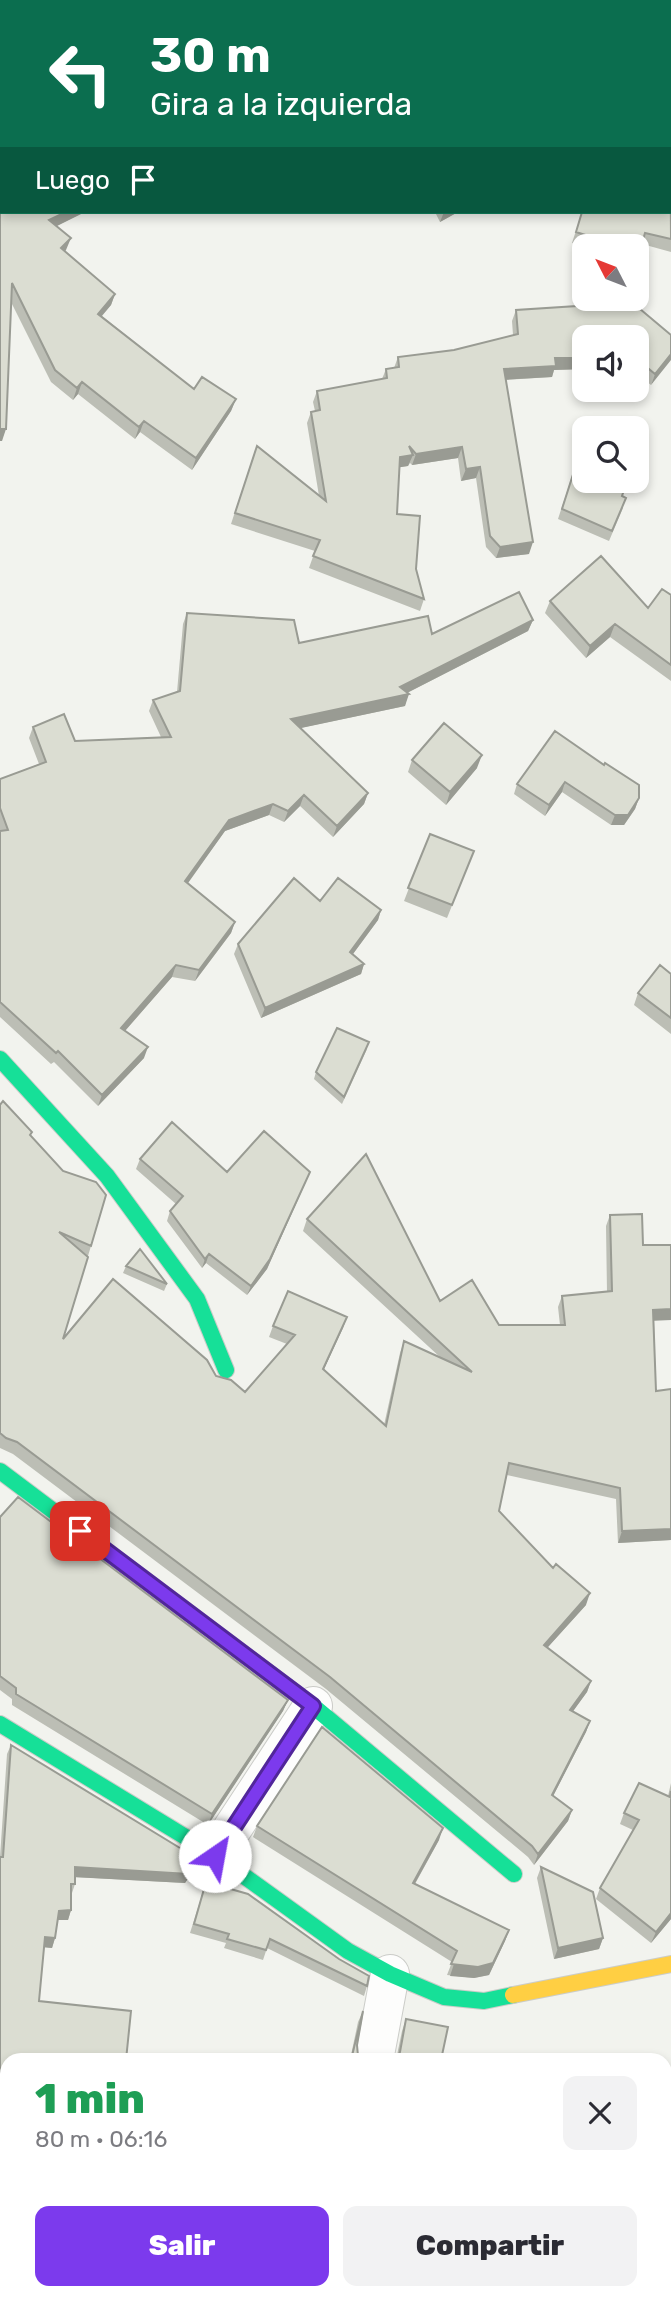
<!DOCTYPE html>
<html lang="es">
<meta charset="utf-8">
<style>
body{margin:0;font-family:Rubik,sans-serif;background:#f2f2f3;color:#2b2b33;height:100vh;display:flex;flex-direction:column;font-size:26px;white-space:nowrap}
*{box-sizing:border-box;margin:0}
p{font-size:23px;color:#7c7c81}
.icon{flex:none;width:38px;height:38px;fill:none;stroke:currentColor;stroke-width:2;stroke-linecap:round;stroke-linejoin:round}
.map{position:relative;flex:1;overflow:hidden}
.panel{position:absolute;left:0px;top:2053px;width:672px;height:247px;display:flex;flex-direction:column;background:#fff;border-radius:21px 21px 0 0;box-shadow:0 4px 10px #0003}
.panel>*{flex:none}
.hud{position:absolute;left:0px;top:0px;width:672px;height:214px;box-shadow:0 4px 10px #0003;background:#0b6e4f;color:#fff;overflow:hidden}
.needle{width:46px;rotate:312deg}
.buttons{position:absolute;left:572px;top:234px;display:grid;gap:14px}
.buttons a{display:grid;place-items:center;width:77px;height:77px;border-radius:14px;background:#fff;box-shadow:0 4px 10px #0003;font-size:35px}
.pin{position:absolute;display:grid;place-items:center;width:60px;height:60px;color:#fff;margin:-30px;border-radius:14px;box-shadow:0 4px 10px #0006}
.me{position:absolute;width:77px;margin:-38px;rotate:33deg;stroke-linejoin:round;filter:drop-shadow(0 0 5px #0008)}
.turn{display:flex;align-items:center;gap:24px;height:147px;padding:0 35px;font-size:32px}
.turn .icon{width:91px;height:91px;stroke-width:2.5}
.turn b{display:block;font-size:49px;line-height:60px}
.then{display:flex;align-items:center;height:66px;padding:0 35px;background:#0003;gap:14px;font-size:26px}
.round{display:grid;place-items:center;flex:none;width:74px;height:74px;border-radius:14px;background:#f2f2f3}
.head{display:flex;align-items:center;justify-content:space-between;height:119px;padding:0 35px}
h1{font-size:42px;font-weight:800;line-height:52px;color:#1e9e55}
.primary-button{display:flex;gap:14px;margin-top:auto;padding:14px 35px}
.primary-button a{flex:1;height:80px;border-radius:14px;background:#7c3aed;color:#fff;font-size:28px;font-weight:800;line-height:80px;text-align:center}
.primary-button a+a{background:#f2f2f3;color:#2b2b33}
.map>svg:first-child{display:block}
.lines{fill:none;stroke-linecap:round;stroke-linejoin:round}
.street-casing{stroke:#cbccc8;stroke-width:40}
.fast-casing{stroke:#cbccc8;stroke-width:18}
.slow-casing{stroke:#cbccc8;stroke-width:18}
.street{stroke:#fdfdfc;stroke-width:38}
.fast{stroke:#16e098;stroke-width:16}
.slow{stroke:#ffcf43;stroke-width:16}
.wall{fill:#bcbeb5}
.shaded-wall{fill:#999b93}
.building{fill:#dbddd2;stroke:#999b93;stroke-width:2}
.route-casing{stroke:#51269a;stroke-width:18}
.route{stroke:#7c3aed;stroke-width:12}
</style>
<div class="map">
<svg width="671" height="2298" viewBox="0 0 671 2298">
<rect width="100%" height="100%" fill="#f2f3ee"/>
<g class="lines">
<!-- street casing -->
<g class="street-casing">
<path id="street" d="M215,1855L313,1706
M374,2060L390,1974
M346,2292L347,2298"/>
</g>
<!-- fast casing -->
<g class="fast-casing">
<path id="fast" d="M0,1059L107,1176L197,1299L226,1370
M0,1471L313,1706L514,1874
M0,1724L215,1855L348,1951L390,1974L444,1997L484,2001L513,1995"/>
</g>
<!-- slow casing -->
<g class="slow-casing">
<path id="slow" d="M513,1995L671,1964"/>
</g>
<!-- street -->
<use href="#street" class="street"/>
<!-- fast -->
<use href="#fast" class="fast"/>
<!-- slow -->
<use href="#slow" class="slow"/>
</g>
<!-- wall -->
<path class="wall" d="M0,73L2,212H85L56,226L66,250L65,251L115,294L111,305L102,316L194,389L236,399L231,411L192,470L140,432L135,439L78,394L73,400L51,382L11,302L2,441H0Z
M671,99V252L642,244L637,247H584L572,243L582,212H670Z
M435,212H458L440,222Z
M584,280V299L623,309L671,335L651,385L637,374V338H584V369L554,370L552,377L506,380L529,554L496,558L486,547L476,478L461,481L458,458L412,465L410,463L408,466L399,467L397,514L416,569L424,599L420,611L309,568L315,551L231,524L253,457L319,496L307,423L311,412L315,411L313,402L317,391L382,379L386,369L394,368L398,357L454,350L513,335L512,321L516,310L576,306Z
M584,439L622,496L623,508L609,541L558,519Z
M671,595V681L610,637L586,658L545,613L550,601L648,608Z
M187,613L299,643L432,634L533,620L528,631L407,693L405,706L300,728L368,793L364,804L333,837L300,806L284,822L269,815L225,831L187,883L235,922L231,933L195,981L172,977L125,1031L144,1058L98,1106L54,1062L51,1064L0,1017V779L39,764L29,738L33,727L75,741L161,737L149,711L153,700L177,692L183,624Z
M555,731L639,798L635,809L624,825H611L562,792L545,816L514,794L517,784Z
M412,760L477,768L446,805L408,772Z
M430,834L474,851L447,918L404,901Z
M320,901L381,910L378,920L353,954L364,964L361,974L261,1018L234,954L238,944Z
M671,974V1034L634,1005L638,993Z
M367,1049L342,1104L314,1079L316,1072Z
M0,1105L31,1136L91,1246L63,1339L216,1376L245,1392L287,1344L269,1337L273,1326L347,1317L324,1369L384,1425L400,1353L404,1341L441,1358L303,1231L307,1219L440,1301L499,1325H560L558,1307L562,1296L607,1292L606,1226L610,1215L643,1245L654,1321L656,1391L671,1540L618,1543L616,1499L507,1475L499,1511L586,1605L547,1648L591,1681L587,1692L573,1711L590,1721L586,1732L553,1796L572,1810L568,1821L534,1865L528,1857L326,1689L13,1454L0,1448Z
M140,1159L306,1182L267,1269L247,1295L206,1263L202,1268L167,1221L170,1211L176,1204L136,1169Z
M126,1266L167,1284L164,1291L123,1273Z
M0,1517L288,1700L283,1711L208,1825L12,1705V1699L0,1690Z
M11,1745L195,1868L185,1883L75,1877V1884L72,1893L71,1910L68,1920H58L55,1938L52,1948L44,1947L7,2060V2124L0,2120V1857L7,1754Z
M671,1783V1919L651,1943L596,1899L600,1888L633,1830L620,1824L624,1813L668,1796Z
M257,1826L439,1840L415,1884L509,1930L505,1941L489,1975L474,1978L447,1975L452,1962L253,1837Z
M541,1867L603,1938L599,1949L554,1959L537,1878Z
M206,1882L367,1986L364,1996L267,1948L263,1960L224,1948L226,1943L190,1933Z
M363,2011L357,2045L358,2056L361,2060H350L358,2022Z
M406,2019L441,2060H396L402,2031Z
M55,2292H182L187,2298H61Z"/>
<!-- shaded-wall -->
<path class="shaded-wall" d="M66,212H85L45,232L49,220Z
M444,212H458L440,222Z
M71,238L66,250L56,260L61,248Z
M115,294L111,305L94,325L98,314Z
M671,354V360L651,385L655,374Z
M555,358H584V369L554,370L552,377L500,380L504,369Z
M82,382L78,394L73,400L77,388Z
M236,399L231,411L192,470L196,458Z
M144,421L140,432L135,439L139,427Z
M0,429H6L2,441H0Z
M462,447L458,458L412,465L416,454Z
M413,455L408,466L395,468L400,457Z
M480,467L476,478L461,481L466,469Z
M533,542L529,554L496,558L500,547Z
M533,620L528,631L399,697L409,694L405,706L287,731L291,719L400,687Z
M615,624L610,637L586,658L590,646Z
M482,755L477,768L446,805L450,792Z
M565,782L562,792L545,816L549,805Z
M368,793L364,804L333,837L337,826Z
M304,795L300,806L284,822L288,811Z
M639,798L635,809L624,825H611L615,815Z
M273,804L269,815L225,831L181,893L185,881L229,820Z
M381,910L378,920L347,962L350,952Z
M235,922L231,933L195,981L199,970Z
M364,964L361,974L261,1018L265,1008Z
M176,965L172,977L117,1040L121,1028Z
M148,1047L144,1058L98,1106L102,1095Z
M310,1172L267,1269L247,1295L251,1286Z
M209,1254L206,1263L202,1268L205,1259Z
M671,1309V1320L649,1321L653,1310Z
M347,1317L343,1328L319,1380L323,1369Z
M671,1529V1540L618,1543L622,1531Z
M590,1593L586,1605L539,1657L544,1645Z
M591,1681L587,1692L566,1721L570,1710Z
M288,1700L283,1711L208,1825L212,1814Z
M590,1721L586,1732L548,1806L552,1795Z
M572,1810L568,1821L534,1865L538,1854Z
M443,1828L439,1840L409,1894L413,1883Z
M198,1859L195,1868L185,1883L72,1877L75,1867Z
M71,1910L68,1920H55L59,1911Z
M671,1913V1919L651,1943L656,1932Z
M509,1930L505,1941L489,1975L474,1978L450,1976L454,1964Z
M45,1937L55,1938L52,1948L41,1947Z
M603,1938L599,1949L554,1959L558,1948Z"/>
<!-- building -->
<path class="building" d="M461,0H548L549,2H462Z
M2,71V212H66L49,220L71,238L61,248L115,294L98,314L194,389L202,377L236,399L196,458L144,421L139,427L82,382L77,388L55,370L12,283L6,429H0V73Z
M670,99L671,239L645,233L637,261V247H595L598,239L576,232L582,212H670Z
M584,281V299H626L623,309H640L671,335V354L655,374L637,359V338H584V358H555L556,366L504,369L533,542L500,547L490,536L480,467L466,469L462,447L416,454L409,446L413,455L400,457L397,514L420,516L416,569L424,599L313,556L320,540L235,513L257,446L326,501L311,412L320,410L317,391L387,378L386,369L399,367L398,357L454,350L518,334L516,310L577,306Z
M589,425L601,429H588Z
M584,440V481H627L622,496L626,498L612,531L562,509Z
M601,556L648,608L662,589L671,595V665L615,624L590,646L550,601Z
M519,592L533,620L400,687L409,694L291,719L368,793L337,826L304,795L288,811L273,804L229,820L185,881L235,922L199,970L176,965L121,1028L148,1047L102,1095L58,1051L56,1053L0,1002V831L8,830L0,808V779L46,762L33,727L64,714L75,741L171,737L153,700L180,691L187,613L294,620L299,643L428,616L432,634Z
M444,723L482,755L450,792L412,760Z
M555,731L604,765L605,763L639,785V798L628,815H615L565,782L549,805L517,784Z
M430,834L474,851L452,905L408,888Z
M294,878L320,901L338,878L381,910L350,952L364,964L265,1008L238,944Z
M660,965L671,974V1018L638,993Z
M337,1028L369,1042L344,1097L316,1072Z
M3,1101L32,1132L30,1135L63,1171L96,1182L106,1195L91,1246L59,1232L88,1257L63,1339L113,1279L207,1360L216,1376L231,1380L245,1392L295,1335L273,1326L288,1291L347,1317L323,1369L386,1426L404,1341L472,1372L307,1219L366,1154L440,1301L472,1280L499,1325H565L562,1296L612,1291L610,1215L642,1214L643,1245H671V1309L653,1310L656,1391L671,1389V1529L622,1531L620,1488L509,1463L499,1511L553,1568L556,1564L590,1593L544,1645L591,1681L570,1710L590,1721L552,1795L572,1810L538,1854L532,1846L330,1677L17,1442L6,1438L0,1433V1105Z
M172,1122L227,1172L264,1131L310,1172L270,1259L251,1286L209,1254L205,1259L170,1211L183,1196L140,1159Z
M140,1249L167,1284L126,1266Z
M18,1497L288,1700L212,1814L16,1694V1688L0,1676V1517Z
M322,1727L443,1828L413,1883L509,1930L493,1963L478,1967L451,1964L457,1951L257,1826Z
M11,1745L198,1859L189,1874L75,1867V1884H71V1910L59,1911L55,1938L45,1937L39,2001L131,2011L126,2060H7V2112L0,2108V1857H3Z
M639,1783L670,1797L671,1791V1913L656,1932L600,1888L639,1820L624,1813Z
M541,1867L593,1892L603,1938L558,1948Z
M206,1882L248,1894L339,1959L369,1976L367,1986L270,1939L266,1950L227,1939L229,1934L194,1924Z
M363,2011L357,2045L358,2056L361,2060H351Z
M406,2019L448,2027L441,2060H396L400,2052Z
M665,2106L671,2107V2298H559L560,2292H665Z
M72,2292H182L187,2298H78Z
M246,2292H301L299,2298H252L245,2295Z
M423,2292H531L530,2298H422Z"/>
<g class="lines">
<!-- route casing -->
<g class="route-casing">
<path id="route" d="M80,1531L313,1706L215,1856"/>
</g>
<!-- route -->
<use href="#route" class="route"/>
</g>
</svg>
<div class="buttons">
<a><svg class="needle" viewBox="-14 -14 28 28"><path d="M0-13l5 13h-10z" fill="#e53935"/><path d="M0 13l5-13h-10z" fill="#7c7c81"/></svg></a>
<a><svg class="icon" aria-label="sound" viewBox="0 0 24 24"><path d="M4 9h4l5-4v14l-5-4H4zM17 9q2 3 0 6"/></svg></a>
<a><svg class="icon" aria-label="search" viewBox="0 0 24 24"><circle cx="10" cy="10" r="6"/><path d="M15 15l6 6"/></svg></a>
</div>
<div class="pin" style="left:80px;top:1531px;background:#d93025"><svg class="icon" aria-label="arrive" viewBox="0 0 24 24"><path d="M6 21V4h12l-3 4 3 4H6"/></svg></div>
<svg class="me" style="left:215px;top:1856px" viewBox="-20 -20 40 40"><circle r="19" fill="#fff"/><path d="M0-13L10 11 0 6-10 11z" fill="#7c3aed"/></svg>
<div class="hud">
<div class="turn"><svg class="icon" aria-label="left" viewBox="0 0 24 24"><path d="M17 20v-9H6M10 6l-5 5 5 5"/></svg><div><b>30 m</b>Gira a la izquierda</div></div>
<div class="then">Luego<svg class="icon" aria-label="arrive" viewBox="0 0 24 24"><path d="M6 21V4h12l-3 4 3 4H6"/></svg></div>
</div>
<section class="panel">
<div class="head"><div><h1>1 min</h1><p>80 m · 06:16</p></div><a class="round"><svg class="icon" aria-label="close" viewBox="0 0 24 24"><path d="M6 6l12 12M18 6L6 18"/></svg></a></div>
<div class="primary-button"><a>Salir</a><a>Compartir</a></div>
</section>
</div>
